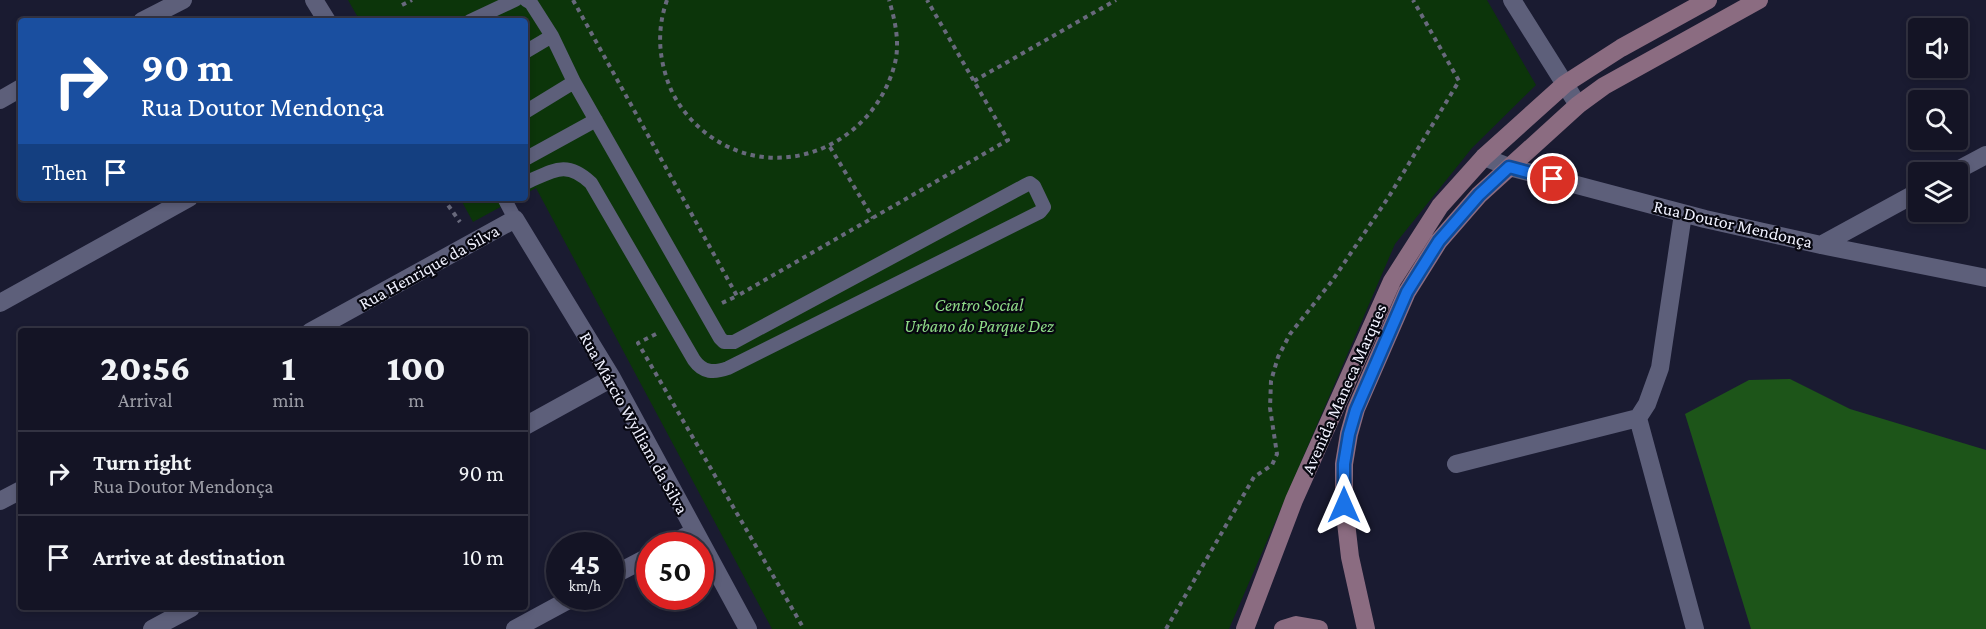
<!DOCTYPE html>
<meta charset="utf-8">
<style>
body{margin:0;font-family:"Crimson Pro",serif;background:#1d1d2d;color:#f1f3f6;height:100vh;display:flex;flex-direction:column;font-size:22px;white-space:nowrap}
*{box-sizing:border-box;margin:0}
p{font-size:20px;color:#9d9ea7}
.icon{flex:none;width:33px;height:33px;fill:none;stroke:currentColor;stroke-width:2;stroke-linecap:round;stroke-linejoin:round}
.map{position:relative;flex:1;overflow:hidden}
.sheet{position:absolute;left:18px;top:328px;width:510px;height:282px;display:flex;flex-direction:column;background:#141425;border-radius:6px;box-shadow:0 3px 9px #0003,0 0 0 2px #333342}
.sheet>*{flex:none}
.top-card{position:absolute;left:18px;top:18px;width:510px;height:183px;border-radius:6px;box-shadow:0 3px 9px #0003,0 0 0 2px #333342;background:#1a4fa0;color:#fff;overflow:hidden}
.buttons{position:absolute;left:1908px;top:18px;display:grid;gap:12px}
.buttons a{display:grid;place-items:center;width:60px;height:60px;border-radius:6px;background:#141425;box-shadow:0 3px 9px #0003,0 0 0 2px #333342;font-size:30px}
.speed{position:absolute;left:546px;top:532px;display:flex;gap:12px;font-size:30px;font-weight:700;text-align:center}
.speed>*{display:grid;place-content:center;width:78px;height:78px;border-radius:50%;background:#141425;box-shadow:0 3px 9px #0003,0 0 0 2px #333342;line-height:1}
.speed small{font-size:15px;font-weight:400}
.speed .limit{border:9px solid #d22;background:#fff;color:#111}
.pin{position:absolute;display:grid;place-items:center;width:51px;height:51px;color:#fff;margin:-26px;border:3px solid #fff;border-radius:50%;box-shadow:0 2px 6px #0007}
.me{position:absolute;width:66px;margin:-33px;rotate:0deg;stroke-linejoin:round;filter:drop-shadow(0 0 4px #0008)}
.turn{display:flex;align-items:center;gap:21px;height:126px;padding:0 24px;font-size:27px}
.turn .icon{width:78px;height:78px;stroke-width:2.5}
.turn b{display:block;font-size:42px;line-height:51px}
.then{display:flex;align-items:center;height:57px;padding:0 24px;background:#0003;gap:12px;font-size:22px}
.eta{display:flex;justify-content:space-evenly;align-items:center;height:102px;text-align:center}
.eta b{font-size:36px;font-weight:800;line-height:42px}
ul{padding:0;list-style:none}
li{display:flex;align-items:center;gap:18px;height:84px;padding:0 24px;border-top:2px solid #333342}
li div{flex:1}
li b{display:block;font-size:22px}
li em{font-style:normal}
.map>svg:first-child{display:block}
.green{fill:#0c350a}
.forest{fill:#1d5519}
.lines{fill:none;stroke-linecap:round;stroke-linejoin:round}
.path{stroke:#68697c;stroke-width:4;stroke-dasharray:4.5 4.5;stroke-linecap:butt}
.lane{stroke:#5d5f7a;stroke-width:14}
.street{stroke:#5d5f7a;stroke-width:18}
.secondary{stroke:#8b6c81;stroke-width:18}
.route-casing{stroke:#114b97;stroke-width:15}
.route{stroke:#1a73e8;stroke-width:10}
.labels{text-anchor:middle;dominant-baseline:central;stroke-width:4.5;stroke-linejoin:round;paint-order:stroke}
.street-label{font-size:18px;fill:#f0f1fe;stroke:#070710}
.park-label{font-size:18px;font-style:italic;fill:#8fdc88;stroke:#070710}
</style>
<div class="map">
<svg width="1986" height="629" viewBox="0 0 1986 629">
<rect width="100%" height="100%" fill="#1a1b31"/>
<!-- green -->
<path class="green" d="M348,0H1487L1536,85L1472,148L1395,244L1229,629H772L536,188L525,194V21H360Z
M460,198H517L473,222Z"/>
<!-- forest -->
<path class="forest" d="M1790,379L1850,409L1986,450V629H1751L1685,414L1749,380Z"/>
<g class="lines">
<!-- path -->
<path class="path" d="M573,0L737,296L1008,140L927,0
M667,0C658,26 658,50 666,76C673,100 688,119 707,134C777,187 874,146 895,63C900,42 895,20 889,0
M402,5L412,0
M974,81L1116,0
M830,147L873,218
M443,198L460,222
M722,303L737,296
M656,334L638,343L804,629
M1166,629L1254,477L1272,465L1277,454L1270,408L1271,381L1278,357L1290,334L1332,281L1388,198L1459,81L1413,0"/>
<!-- lane -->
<path class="lane" d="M470,21L515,0
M525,52L552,36
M525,112L574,82
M525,159L596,120
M525,183C553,171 566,159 591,183L694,360C703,373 714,373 728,368L1040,212L1044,207L1034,186L1030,183L1026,185L734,342H724L720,338L574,82L552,36L531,3L526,0
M504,198L515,219"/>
<!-- street -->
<path class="street" d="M314,0L327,21
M1512,0L1578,105
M142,21L183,0
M0,100L21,88
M1484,157L1509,167L1705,219L1821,245L1986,278
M1954,172L1986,155
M1821,245L1918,192
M0,303L189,198
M310,332L515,219L612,378L748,629
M1638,418L1695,629
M525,426L612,378
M1456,464L1638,418L1647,404L1660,368L1683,214
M0,501L21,490
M667,546L694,532
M610,577L650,556
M152,629L191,608
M515,629L574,597"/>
<!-- secondary -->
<path class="secondary" d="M1245,629L1294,500L1392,281L1440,206L1484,157L1565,84L1621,48L1708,0
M1283,629L1296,625L1319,629
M1366,629L1350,557L1344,505V464L1349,434L1356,409L1407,292L1439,241L1479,195L1578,105L1604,86L1759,0"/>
</g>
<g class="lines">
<!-- route casing -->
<g class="route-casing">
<path id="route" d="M1344,505V464L1349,434L1356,410L1407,292L1439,241L1479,195L1509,167L1553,179"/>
</g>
<!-- route -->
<use href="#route" class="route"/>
</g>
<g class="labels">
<!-- street labels -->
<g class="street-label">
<text transform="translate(1733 224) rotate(13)">Rua Doutor Mendonça</text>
<text transform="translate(429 267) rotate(-29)">Rua Henrique da Silva</text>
<text transform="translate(1344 389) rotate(-66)">Avenida Maneca Marques</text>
<text transform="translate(634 423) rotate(61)">Rua Márcio Wylliam da Silva</text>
</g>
<!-- park labels -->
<g class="park-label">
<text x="979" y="305">Centro Social<tspan x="979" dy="21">Urbano do Parque Dez</tspan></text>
</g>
</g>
</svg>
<div class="buttons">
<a><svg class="icon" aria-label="sound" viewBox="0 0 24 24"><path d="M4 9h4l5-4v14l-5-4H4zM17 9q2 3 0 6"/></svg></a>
<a><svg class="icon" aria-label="search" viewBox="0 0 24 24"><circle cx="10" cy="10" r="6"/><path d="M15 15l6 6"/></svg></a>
<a><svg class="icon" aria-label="layers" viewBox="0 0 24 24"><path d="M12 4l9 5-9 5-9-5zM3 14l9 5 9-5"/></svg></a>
</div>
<div class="speed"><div>45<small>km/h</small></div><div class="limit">50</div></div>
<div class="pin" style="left:1553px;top:179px;background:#d93025"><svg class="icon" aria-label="arrive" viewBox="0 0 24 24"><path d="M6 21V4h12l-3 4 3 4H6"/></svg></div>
<svg class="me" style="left:1344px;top:505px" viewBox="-20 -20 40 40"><path d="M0-17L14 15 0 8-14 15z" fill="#1a73e8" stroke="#fff" stroke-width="4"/></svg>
<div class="top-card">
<div class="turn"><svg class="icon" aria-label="right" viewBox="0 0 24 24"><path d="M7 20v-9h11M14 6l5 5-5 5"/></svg><div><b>90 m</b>Rua Doutor Mendonça</div></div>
<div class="then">Then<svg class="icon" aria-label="arrive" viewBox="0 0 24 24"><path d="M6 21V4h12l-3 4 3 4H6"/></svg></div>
</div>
<section class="sheet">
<div class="eta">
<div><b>20:56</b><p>Arrival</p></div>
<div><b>1</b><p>min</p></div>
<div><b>100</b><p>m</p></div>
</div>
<ul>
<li><svg class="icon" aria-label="right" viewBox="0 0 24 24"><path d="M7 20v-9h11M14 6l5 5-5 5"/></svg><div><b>Turn right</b><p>Rua Doutor Mendonça</p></div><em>90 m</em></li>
<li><svg class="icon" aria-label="arrive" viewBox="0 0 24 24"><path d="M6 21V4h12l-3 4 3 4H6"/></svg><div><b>Arrive at destination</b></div><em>10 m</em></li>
</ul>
</section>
</div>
